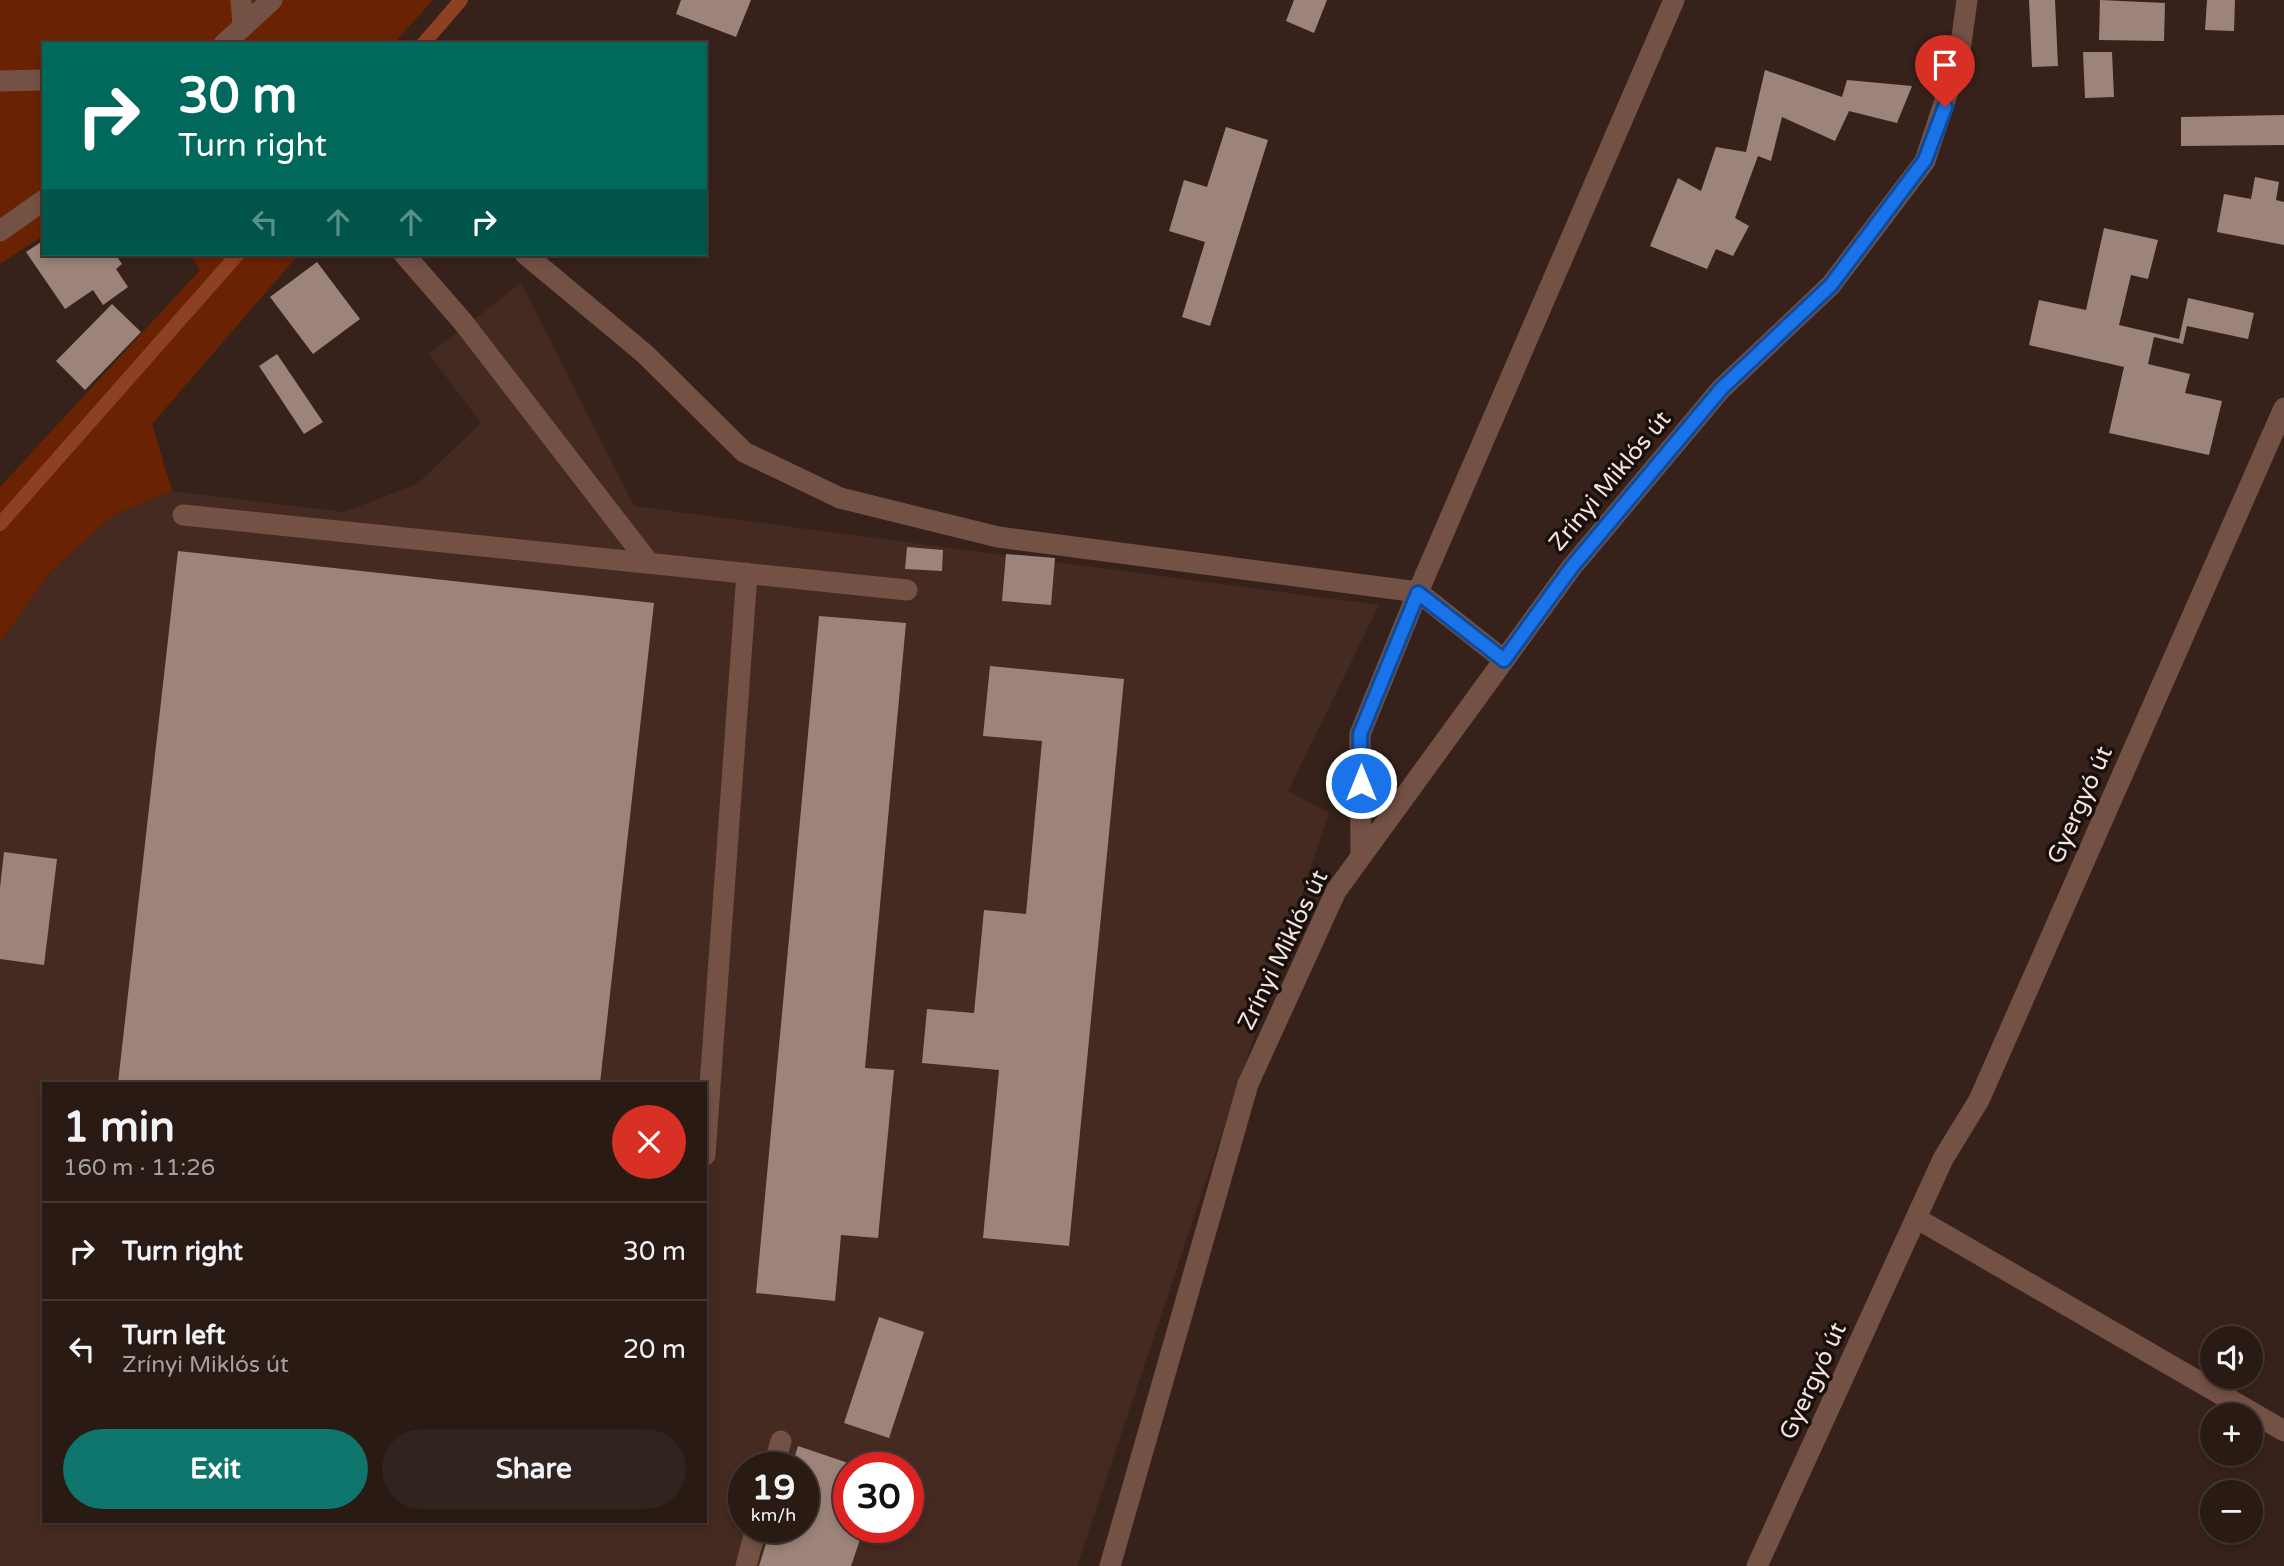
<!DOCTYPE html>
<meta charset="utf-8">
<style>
body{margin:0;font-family:"Varela Round",sans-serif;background:#31231d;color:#f1f3f6;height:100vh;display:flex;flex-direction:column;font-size:26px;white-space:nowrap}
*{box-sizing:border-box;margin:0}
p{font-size:23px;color:#a5a1a0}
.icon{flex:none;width:38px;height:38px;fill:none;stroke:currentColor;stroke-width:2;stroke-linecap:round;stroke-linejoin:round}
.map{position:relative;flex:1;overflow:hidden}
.details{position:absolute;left:42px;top:1082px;width:665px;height:441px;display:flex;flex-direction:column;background:#291a14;border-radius:0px;box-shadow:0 4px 10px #0003,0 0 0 2px #453834}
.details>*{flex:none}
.top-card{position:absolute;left:42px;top:42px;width:665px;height:214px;border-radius:0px;box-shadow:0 4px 10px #0003,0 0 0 2px #453834;background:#00695c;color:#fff;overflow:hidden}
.fabs{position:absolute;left:2200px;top:1326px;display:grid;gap:14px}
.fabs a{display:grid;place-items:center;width:63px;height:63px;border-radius:50%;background:#291a14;box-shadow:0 4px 10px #0003,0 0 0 2px #453834;font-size:35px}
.speed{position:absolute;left:728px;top:1452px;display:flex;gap:14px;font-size:35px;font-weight:700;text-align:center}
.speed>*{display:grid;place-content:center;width:91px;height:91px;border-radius:50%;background:#291a14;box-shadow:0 4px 10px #0003,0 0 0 2px #453834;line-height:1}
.speed small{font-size:18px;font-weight:400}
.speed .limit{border:10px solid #d22;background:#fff;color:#111}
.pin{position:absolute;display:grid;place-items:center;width:60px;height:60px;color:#fff;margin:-72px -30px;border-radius:50% 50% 50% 0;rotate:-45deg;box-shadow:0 0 7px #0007}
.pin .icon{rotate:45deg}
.me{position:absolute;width:77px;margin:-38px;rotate:0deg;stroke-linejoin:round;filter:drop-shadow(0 0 5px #0008)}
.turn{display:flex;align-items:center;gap:24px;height:147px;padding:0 21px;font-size:32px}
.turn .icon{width:91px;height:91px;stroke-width:2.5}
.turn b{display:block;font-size:49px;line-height:60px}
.lanes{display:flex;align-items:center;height:66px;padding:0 21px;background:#0003;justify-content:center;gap:35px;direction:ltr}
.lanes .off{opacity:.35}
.round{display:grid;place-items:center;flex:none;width:74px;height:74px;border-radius:37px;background:#31231d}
.headline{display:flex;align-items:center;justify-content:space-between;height:119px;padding:0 21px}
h1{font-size:42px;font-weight:800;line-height:52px}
.action{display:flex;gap:14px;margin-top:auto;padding:14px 21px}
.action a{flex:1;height:80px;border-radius:42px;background:#0f766e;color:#fff;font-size:28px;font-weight:800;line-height:80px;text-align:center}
.action a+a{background:#31231d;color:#f1f3f6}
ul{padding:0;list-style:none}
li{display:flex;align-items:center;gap:21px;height:98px;padding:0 21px;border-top:2px solid #453834}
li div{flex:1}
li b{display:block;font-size:26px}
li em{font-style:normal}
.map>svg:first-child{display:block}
.built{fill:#452a21;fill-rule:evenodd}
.green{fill:#6a2302}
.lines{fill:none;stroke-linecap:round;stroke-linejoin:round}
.stream{stroke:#8e4022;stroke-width:14}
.building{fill:#9d847a}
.lane{stroke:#745145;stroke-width:21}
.street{stroke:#745145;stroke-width:21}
.route-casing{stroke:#114b97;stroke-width:18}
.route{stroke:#1a73e8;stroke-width:12}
.labels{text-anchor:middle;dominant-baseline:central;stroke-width:7;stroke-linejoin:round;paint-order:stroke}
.street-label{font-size:24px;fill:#f2e4df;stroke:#180e0b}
</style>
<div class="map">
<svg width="2284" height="1566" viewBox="0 0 2284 1566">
<rect width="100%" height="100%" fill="#37221b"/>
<!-- built -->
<path class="built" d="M521,283L634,506L1379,605L1288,791L1329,813L1077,1566H0V642L51,571L113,515L172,491L344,512L417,484L481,423L429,354ZM44,1083H705V1521H44ZM744,1468H803V1528H744ZM849,1468H908V1528H849Z"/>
<!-- green -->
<path class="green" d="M0,0H433L393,44H44V235L0,264Z
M190,254H299L152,424L172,491L113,515L51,571L0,642V487L200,270Z"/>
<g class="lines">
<!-- stream -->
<path class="stream" d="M423,44L461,0
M0,524L238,254"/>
</g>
<!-- building -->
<path class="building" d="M681,0H751L736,37L676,14Z
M1294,0H1327L1314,33L1286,21Z
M2029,0H2055L2058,66L2032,67Z
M2100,0L2165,3L2164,41L2099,40Z
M2207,0H2235L2234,31L2205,30Z
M2083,52H2112L2114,97L2085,98Z
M1765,70L1842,97L1847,80L1912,86L1897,123L1849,111L1835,141L1782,117L1771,161L1758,156L1735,218L1749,226L1733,256L1716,249L1707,269L1650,246L1678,178L1701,191L1716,147L1746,152Z
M2284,115V145L2181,146V117Z
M1226,127L1268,140L1210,326L1182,317L1205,242L1169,231L1184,180L1207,187Z
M2255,177L2279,182L2276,200L2284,202V245L2217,232L2224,194L2251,199Z
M2104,228L2158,240L2148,279L2131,275L2119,325L2179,339L2188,298L2254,313L2248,339L2187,326L2183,344L2154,337L2148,364L2190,374L2185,393L2222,401L2209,455L2109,433L2124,367L2029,345L2039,300L2086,310Z
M44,240V254H115L122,264L116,269L128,287L103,305L93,290L65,309L26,252Z
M317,262L360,319L313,354L270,297Z
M112,304L141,332L85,390L56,361Z
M277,354L323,422L304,434L259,366Z
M907,547L943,550L942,571L905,569Z
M178,551L654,603L600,1083H118Z
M1006,554L1055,558L1051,605L1002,601Z
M819,616L906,623L865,1068L894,1070L878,1238L841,1235L835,1301L756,1293Z
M990,666L1124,679L1069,1246L983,1238L999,1070L922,1063L927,1009L974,1013L984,910L1026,914L1042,741L983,736Z
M4,852L57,859L44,965L0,959V888Z
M879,1317L924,1332L889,1438L844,1423Z
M798,1446L863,1468H849V1528H864L851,1566H759L771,1528H803V1468H791Z"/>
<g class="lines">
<!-- lane -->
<path class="lane" d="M241,0L243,25
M0,81L44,80
M404,254L463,322L649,563
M525,254L645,354L744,452L840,498L998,537L1418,592L1504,660
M183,515L907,590
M705,1155L747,573
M773,1468L781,1441
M746,1566L756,1528"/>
<!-- street -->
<path class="street" d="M224,44L272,0
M0,231L44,200
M1361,856L1360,734L1418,592L1674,0
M1916,1218L2284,1431
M1110,1566L1248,1084L1336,891L1571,568L1721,389L1831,285L1925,161L1959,58L1967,0
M1757,1566L1943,1159L1979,1100L2284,408"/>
</g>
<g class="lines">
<!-- route casing -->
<g class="route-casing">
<path id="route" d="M1361,783L1360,734L1418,593L1504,660L1571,568L1721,389L1831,285L1925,160L1945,107"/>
</g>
<!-- route -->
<use href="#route" class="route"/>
</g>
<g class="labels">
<!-- street labels -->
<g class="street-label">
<text transform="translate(1610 481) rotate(-50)">Zrínyi Miklós út</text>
<text transform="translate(2080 805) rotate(-66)">Gyergyó út</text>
<text transform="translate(1283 950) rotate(-64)">Zrínyi Miklós út</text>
<text transform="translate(1813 1381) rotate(-65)">Gyergyó út</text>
</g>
</g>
</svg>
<div class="fabs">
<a><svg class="icon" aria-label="sound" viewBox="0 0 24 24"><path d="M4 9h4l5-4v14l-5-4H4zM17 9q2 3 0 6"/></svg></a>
<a>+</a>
<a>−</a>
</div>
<div class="speed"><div>19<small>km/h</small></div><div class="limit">30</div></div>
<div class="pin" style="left:1945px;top:107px;background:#d93025"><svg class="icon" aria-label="arrive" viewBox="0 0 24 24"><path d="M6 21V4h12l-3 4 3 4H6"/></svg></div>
<svg class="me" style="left:1361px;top:783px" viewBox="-20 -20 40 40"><circle r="17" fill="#1a73e8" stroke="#fff" stroke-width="3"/><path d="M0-11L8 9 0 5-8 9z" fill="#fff"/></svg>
<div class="top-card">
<div class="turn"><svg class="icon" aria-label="right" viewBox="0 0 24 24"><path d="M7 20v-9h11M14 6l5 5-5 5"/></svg><div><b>30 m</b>Turn right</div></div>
<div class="lanes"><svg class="icon off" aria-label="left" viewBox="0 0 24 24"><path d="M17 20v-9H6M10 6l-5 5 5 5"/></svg><svg class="icon off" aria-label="ahead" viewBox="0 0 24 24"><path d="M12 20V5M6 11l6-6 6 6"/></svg><svg class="icon off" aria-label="ahead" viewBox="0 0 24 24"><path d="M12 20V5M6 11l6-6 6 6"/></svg><svg class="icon" aria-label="right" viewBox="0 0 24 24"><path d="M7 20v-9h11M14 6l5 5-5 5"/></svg></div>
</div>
<section class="details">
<div class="headline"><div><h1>1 min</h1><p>160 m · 11:26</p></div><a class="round" style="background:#d93025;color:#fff"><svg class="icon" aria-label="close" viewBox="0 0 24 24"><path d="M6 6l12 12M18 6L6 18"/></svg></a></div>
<ul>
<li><svg class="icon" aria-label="right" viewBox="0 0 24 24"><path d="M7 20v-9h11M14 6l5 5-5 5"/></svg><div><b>Turn right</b></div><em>30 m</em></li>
<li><svg class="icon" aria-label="left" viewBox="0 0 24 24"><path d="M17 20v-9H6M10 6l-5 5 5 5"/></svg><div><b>Turn left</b><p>Zrínyi Miklós út</p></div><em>20 m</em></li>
</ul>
<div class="action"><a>Exit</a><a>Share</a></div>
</section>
</div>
